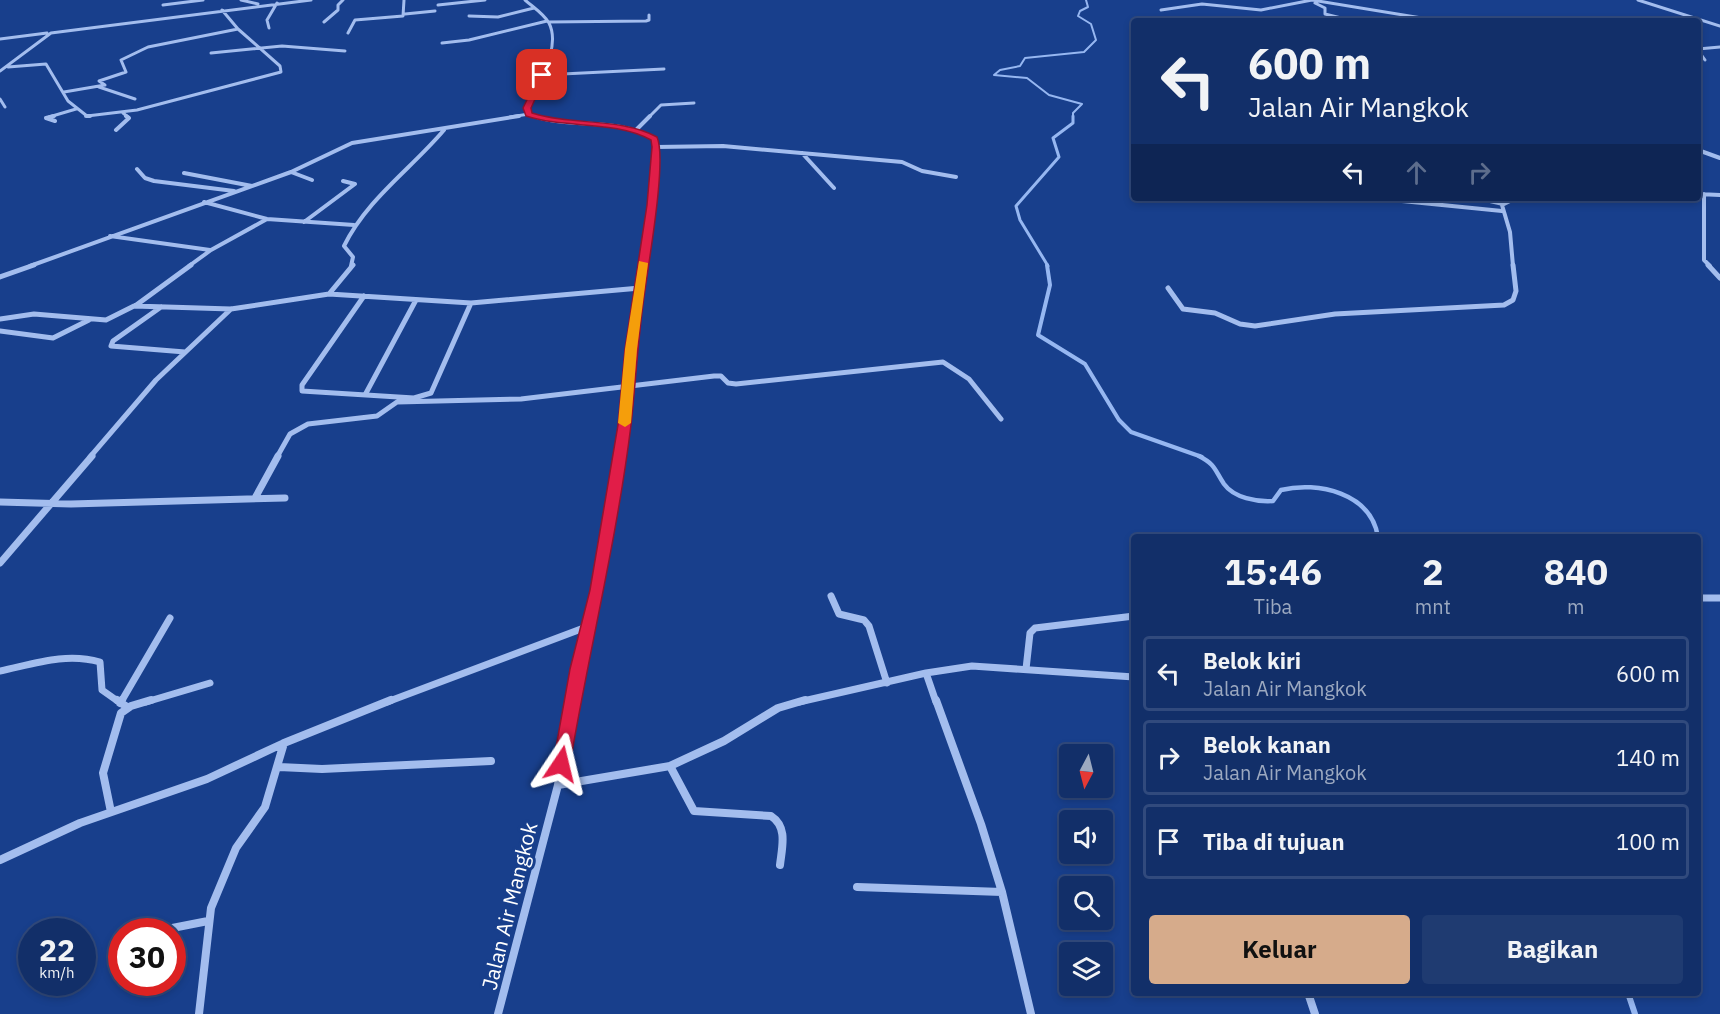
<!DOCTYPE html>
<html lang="id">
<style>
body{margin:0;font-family:"IBM Plex Sans",sans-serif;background:#1f3b71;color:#f1f3f6;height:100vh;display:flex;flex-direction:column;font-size:22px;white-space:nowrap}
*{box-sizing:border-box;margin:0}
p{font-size:20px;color:#9ca9c0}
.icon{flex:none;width:33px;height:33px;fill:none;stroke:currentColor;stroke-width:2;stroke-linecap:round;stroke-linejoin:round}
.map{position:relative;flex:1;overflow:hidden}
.panel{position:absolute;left:1131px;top:534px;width:570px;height:462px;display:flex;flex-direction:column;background:#122f69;border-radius:6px;box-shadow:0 3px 9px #0003,0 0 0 2px #314a7d}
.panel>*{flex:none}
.banner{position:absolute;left:1131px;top:18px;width:570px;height:183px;border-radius:6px;box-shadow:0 3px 9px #0003,0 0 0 2px #314a7d;background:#122f69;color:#f1f3f6;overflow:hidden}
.needle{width:39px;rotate:187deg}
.tools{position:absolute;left:1059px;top:744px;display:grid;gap:12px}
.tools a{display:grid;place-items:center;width:54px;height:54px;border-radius:6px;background:#122f69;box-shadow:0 3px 9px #0003,0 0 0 2px #314a7d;font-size:30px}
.speed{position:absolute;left:18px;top:918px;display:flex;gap:12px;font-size:30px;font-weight:700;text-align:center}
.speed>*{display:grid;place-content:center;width:78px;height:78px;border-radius:50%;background:#122f69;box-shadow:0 3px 9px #0003,0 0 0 2px #314a7d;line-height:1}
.speed small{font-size:15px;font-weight:400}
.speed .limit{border:9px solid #d22;background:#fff;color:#111}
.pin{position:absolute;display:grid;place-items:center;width:51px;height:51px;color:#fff;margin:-26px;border-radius:12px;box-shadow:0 3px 9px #0006}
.me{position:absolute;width:66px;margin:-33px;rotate:10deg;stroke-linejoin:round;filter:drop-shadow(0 0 4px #0008)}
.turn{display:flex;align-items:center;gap:21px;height:126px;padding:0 18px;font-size:27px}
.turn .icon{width:78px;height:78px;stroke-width:2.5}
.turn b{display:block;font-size:42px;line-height:51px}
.lanes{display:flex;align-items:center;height:57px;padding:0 18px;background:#0003;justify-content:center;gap:30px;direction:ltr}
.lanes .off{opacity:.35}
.eta{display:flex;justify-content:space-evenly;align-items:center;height:102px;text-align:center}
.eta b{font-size:36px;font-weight:700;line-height:42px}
.primary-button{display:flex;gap:12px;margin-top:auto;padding:12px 18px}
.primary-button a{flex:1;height:69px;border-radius:6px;background:#d6ab8b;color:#111;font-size:24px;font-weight:700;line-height:69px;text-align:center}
.primary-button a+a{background:#1f3b71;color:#f1f3f6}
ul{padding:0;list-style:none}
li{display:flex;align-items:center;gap:18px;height:75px;margin:0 12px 9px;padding:0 6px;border:3px solid #314a7d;border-radius:6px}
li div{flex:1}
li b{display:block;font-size:22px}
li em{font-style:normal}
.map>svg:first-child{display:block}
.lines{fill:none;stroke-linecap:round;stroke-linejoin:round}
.stream-far4{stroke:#96b7f1;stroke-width:2}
.stream-far3{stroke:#96b7f1;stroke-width:3}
.stream-far2{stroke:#96b7f1;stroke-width:4}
.stream-far1{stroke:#96b7f1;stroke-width:4.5}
.stream{stroke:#96b7f1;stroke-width:6}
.minor-far4{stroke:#a3bdee;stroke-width:3}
.minor-far3{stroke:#a3bdee;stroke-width:4}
.minor-far2{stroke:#a3bdee;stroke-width:5}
.minor-far1{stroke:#a3bdee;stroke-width:7}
.minor{stroke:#a3bdee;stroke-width:8}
.route{fill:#e11d48;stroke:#92132f;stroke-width:1.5}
.slow{fill:#f59e0b}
.labels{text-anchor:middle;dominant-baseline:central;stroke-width:6;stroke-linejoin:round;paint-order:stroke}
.street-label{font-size:21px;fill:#fff;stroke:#183f8c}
</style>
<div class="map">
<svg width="1720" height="1014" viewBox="0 0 1720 1014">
<rect width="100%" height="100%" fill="#183f8c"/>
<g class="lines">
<!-- stream-far4 -->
<path class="stream-far4" d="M1073,117V113L1082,104L1049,95L1027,78L994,75L1000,70L1020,66L1025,58L1084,52L1096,40L1091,24L1078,16L1080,11L1088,7L1086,0"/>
<!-- stream-far3 -->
<path class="stream-far3" d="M1048,266L1020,220L1016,206L1059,157L1053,138L1073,123V116"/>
<!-- stream-far2 -->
<path class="stream-far2" d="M1047,265L1050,285L1038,335L1085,364L1119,420L1131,432L1202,457"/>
<!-- stream-far1 -->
<path class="stream-far1" d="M1199,456C1216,465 1214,469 1224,484C1234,498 1257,502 1273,501L1281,490C1318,481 1371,493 1378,537"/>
<!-- stream -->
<path class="stream" d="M1628,993L1635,1014"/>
<!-- minor-far4 -->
<path class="minor-far4" d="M241,0L258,4
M525,0C533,7 544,14 549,23C562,49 536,85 527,108L529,114L538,117
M1312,0L1440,21
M1638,0L1720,26
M1315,3L1325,8V14L1341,18
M163,5L203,0
M438,5L485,0
M1161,10L1202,4L1261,10L1312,0
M405,14L435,11
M469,16L498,17L534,8
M324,22L338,10V5L343,0
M548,22L646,21L649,20V15
M269,28L267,20L277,3
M348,33L355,20L403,16L404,0
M0,39L47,33
M442,43L469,40L547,21
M1698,49L1720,47
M1702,49L1700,53L1705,60
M211,53L282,46L345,51
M8,67L46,64L68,101L87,116L137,110L281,72L280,66L238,29L222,10
M0,71L51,33L311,0
M542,75L664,69
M99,87L135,99
M64,92L105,85L99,81L126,72L121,60L148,47L238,29
M0,99L5,107
M123,113L128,117
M49,117L76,109
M510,117L529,114
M649,117L661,105L694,103"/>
<!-- minor-far3 -->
<path class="minor-far3" d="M54,116L46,118L55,121
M86,116H90
M534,116C574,129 617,117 654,139L656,147L642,266
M637,129L650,116
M116,130L129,118L126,116
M656,147L723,146L902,162L922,171L956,177
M1698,150L1720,158
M802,153L834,188
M137,169L145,178L154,181L234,191
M291,172L312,180
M184,173L252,186
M1698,194L1720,195
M1704,194V260L1710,266
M1372,198L1502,211
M1477,198L1503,204
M204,202L267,219L354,225
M304,222L355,184L343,181
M110,236L210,250
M30,266L291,172L352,143L519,116
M189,266L211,250L267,219
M351,266L353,257L344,246C367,199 411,169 444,130
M1513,266L1510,232L1502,205L1516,198"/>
<!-- minor-far2 -->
<path class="minor-far2" d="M1708,265L1720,278
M0,277L34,265
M1168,288L1183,309L1215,313L1240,324L1255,326L1335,314L1504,305L1513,300L1516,291L1513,265
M329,294L353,265
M364,296L302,385V391L414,398L431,393L471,303
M135,306L191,265
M161,307L113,341L111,346L185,352
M0,319L34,314L106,320L134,306L231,309L329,294L471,303L640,288
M0,331L53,338L89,320
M365,395L416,300
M90,457L156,380L231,309
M277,457L290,434L308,424L377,416L397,402L521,399L714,376H721L728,383L736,384L943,362L969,379L1001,419
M619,457L643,265"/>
<!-- minor-far1 -->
<path class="minor-far1" d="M255,498L278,456
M0,502L71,504L285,498
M0,563L92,456
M831,596L839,614L864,620L869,626L887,683
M1698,598H1720
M1026,669L1030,633L1035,628L1134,616
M0,671C33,664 66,652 100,662L102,690L119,702
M926,673L936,702
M121,702L170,618
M146,702L210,683
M387,702L589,626
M572,702L597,590L619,456
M799,702L926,673L972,666L1134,677"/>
<!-- minor -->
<path class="minor" d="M117,700L127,707
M936,700L981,824L1002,892L1031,1014
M120,703L122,700
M670,766L694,811L771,816C788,827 782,847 780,865
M279,767L322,769L491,761
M558,785L670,766L724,741L778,708L805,700
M111,812L103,773L121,713L131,706L151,700
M0,860L80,823L207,779L284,743L391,700
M857,887L1002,892
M152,932L208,921
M1308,993L1315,1014
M199,1014L211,908L236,848L265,807L284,743
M498,1014L558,785L573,700"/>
</g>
<!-- route -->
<path class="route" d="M540,73L546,75L531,108L532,113C573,126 619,117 657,137C667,159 649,260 645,290C638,335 636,380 631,425C617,539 589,651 570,764L568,769H555L553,764L570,669L590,590L618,425L625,349L647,205L652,147L651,140C614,120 566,129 526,116L523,108Z"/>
<!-- slow -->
<path class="slow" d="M639,261L648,263L637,349L631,423L625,427L618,423L625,349Z"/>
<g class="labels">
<!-- street labels -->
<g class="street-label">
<text transform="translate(509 906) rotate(-76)">Jalan Air Mangkok</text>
</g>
</g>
</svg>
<div class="tools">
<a><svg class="needle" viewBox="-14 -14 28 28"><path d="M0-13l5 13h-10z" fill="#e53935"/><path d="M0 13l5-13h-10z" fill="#9ca9c0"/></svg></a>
<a><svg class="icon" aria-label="sound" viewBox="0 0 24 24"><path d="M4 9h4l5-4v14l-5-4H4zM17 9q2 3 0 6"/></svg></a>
<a><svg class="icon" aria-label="search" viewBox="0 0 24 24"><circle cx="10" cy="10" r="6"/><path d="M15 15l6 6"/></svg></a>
<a><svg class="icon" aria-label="layers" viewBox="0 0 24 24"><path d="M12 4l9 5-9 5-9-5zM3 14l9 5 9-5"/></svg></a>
</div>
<div class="speed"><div>22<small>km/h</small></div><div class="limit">30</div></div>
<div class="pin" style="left:542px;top:75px;background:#d93025"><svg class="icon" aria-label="arrive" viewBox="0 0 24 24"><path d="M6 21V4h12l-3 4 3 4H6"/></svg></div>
<svg class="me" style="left:561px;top:764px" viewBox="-20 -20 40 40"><path d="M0-17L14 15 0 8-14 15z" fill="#e11d48" stroke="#fff" stroke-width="4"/></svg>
<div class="banner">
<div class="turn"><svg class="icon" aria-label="left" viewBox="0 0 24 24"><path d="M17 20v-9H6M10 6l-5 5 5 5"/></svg><div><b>600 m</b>Jalan Air Mangkok</div></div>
<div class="lanes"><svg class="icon" aria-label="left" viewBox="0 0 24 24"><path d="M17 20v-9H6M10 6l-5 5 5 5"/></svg><svg class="icon off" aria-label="ahead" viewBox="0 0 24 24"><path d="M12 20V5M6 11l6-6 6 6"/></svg><svg class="icon off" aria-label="right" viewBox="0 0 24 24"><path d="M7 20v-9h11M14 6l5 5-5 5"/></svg></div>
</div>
<section class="panel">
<div class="eta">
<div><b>15:46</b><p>Tiba</p></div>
<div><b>2</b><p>mnt</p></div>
<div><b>840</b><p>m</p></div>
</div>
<ul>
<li><svg class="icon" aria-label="left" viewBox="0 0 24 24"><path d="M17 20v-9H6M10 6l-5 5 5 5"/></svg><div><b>Belok kiri</b><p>Jalan Air Mangkok</p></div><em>600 m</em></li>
<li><svg class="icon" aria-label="right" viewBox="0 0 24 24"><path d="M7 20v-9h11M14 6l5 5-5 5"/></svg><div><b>Belok kanan</b><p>Jalan Air Mangkok</p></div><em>140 m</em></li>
<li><svg class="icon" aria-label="arrive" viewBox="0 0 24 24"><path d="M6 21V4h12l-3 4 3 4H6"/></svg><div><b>Tiba di tujuan</b></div><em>100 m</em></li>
</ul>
<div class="primary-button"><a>Keluar</a><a>Bagikan</a></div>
</section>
</div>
